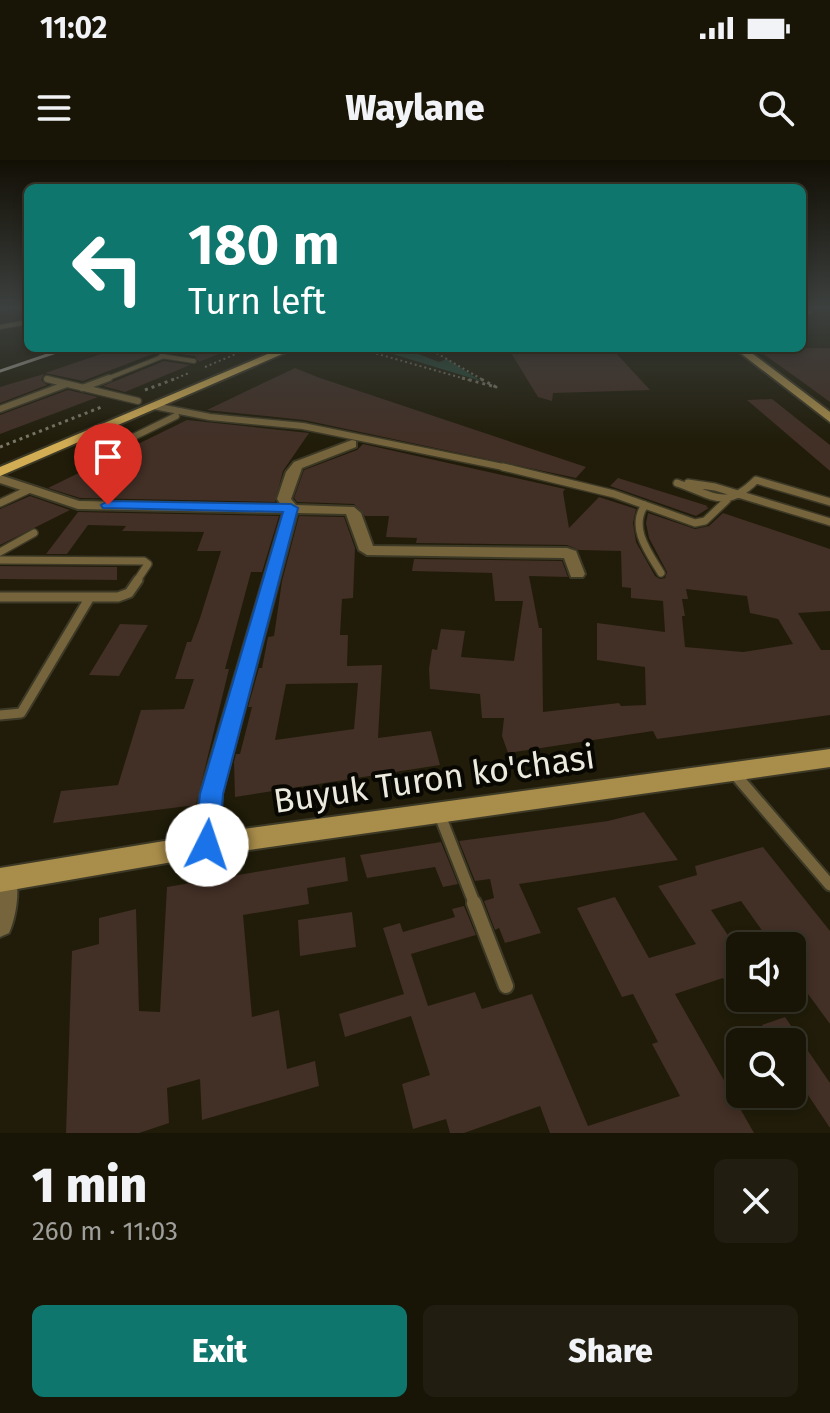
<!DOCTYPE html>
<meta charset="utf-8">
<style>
body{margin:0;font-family:"Fira Sans",sans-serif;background:#211e11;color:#f1f3f6;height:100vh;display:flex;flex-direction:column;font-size:30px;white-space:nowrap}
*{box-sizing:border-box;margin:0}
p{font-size:26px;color:#9f9f9b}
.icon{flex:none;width:44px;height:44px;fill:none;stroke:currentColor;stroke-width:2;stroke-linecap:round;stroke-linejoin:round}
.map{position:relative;height:973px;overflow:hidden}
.details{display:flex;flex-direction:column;background:#181507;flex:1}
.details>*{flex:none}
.banner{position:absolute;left:24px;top:24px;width:782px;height:168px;border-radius:12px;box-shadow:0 4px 12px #0003,0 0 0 2px #363428;background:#0f766e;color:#fff;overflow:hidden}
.buttons{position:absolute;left:726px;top:772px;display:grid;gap:16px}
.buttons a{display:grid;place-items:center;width:80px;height:80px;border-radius:12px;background:#181507;box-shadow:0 4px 12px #0003,0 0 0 2px #363428;font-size:40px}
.pin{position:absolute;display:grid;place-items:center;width:68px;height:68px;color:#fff;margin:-82px -34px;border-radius:50% 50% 50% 0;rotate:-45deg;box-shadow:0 0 8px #0007}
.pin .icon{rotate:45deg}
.me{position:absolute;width:88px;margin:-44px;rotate:4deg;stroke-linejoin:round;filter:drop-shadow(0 0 6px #0008)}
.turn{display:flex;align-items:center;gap:28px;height:168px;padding:0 32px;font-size:36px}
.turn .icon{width:104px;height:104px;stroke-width:2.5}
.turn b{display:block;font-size:56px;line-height:68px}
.round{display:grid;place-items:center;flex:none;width:84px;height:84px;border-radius:12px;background:#211e11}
.summary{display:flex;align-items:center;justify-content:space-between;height:136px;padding:0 32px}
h1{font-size:48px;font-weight:800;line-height:60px}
.cta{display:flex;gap:16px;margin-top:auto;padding:16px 32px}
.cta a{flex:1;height:92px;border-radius:12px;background:#0f766e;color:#fff;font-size:32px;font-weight:800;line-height:92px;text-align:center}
.cta a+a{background:#211e11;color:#f1f3f6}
.status{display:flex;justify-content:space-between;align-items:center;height:56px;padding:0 40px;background:#181507;direction:ltr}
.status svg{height:22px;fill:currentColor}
header{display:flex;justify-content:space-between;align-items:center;height:104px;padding:0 32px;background:#181507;font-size:36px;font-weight:800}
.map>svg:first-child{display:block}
.green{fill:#264937}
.building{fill:#422f25;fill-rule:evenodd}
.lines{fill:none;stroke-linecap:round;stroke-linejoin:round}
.lane-far5-casing{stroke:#3d3927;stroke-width:6}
.lane-far4-casing{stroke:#3d3927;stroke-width:9}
.lane-far3-casing{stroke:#3d3927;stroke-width:10}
.lane-far2-casing{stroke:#3d3927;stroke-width:13}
.lane-far1-casing{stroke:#3d3927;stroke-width:15}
.lane-casing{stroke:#3d3927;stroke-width:18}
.street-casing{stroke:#3d3927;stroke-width:4}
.secondary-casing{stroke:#3d3927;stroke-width:4}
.primary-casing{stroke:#3d3927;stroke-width:4}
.path-far1{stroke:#7b7868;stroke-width:2;stroke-dasharray:2 3;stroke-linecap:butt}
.path{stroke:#7b7868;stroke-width:3;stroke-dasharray:3 4;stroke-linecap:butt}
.lane-far5{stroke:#75643c;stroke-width:4}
.lane-far4{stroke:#75643c;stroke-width:6}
.lane-far3{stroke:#75643c;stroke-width:7}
.lane-far2{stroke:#75643c;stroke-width:9}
.lane-far1{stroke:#75643c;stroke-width:11}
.lane{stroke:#75643c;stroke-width:14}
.street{fill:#75643c;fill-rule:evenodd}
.secondary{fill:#a98d4a;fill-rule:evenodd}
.primary{fill:#d2ad54;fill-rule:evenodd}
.rail{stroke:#a4a193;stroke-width:3}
.route{fill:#1a73e8;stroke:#114b97;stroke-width:2}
.labels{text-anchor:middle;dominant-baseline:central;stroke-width:8;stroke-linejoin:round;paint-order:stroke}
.near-street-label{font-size:34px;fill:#eceade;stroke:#080702}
</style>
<div class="status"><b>11:02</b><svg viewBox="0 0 49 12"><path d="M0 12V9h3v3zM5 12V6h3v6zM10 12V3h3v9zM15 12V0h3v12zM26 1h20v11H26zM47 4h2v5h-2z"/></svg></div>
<header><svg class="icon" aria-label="menu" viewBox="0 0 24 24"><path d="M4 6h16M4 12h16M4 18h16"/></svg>Waylane<svg class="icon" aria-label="search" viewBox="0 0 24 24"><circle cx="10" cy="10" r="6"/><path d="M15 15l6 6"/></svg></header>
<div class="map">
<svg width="830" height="973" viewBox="0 0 830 973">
<rect width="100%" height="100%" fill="#201c09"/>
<!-- green -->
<path class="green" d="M373,188H403L439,202L447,199L481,221Z"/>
<!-- building -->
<path class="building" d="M104,188H231V189L199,202L195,196L160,191L83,221L45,213L104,193Z
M508,188H529L532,192H615L650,230L553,233L552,241L538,237Z
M755,188H830V242L804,223Z
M164,201L190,205L125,232L103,226Z
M295,208L320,218L586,307L576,318L304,260L207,250Z
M44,214L41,220L47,225L0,243V227Z
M68,230L98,237L0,274V255Z
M772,239L830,285V311L747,240Z
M187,260L309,273L283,311L275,342L80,338L48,328Z
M363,284L565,329L563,332L569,368L599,337L636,349L633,363L636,382L655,416L660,419L665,418L667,412L649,378L646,363L648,353L695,369L709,366L723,353L830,389V451L798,453L821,490H830V555L657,579L653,571L508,593L502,576L504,558H482L480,534L430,529L429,509L432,489L437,490L441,469L465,471L461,497L514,501L523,441H495L492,413L412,411L414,399L562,401L568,417L529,416L539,468H542L543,552L619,543L621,546L646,545L645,507L597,500V463L665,472L663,441L631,438V428L622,427L621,391L579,390L567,385L416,383L417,378L386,377L389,356H365L354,344L297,342L294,338L304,310L357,290ZM686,429L747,436L750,453L778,459L793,484L743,492L685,487L682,456H685L682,439H688Z
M618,318L708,346L706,347L709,348L696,356L610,326Z
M30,336L70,350L0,385V349Z
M78,352L279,356L262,412H251L225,509H229L196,645L53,663L61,631L118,625L141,550L184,549L194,519H175L187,482H191L200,458L221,391H197L204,372L122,371L126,366L88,365L67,394H46Z
M299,356L344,357L355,388L353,438L342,439L340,475H348L347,506L382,505L378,578L431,571L440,605L235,637L234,602L236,594H240L252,547H248L259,508H262L268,477L274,476L282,421ZM358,523L354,569L275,580L286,524Z
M0,406L117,407V420L0,419Z
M120,464L148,465L119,516L89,515Z
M644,652L678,700L519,724L541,773L505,783L499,768L495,770L484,741L494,738L490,719L475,721L459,681L608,661Z
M441,682L458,724L443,727L435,707L367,718L360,695Z
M763,687L830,771V864L792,812V786H773L741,741L711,750L740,793V845L723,818L675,834L754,973H550L540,946L464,973H450L446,959L413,969L402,924L430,915L411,856L345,877L339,854L404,834L383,768L400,763L403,772L455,757L452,749L464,746L476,775L411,794L428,846L475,832L482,849L532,834L588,966L680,936L652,884L658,882L633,834L622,837L577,748L615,737L649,798L696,784L658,726L697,715L695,706Z
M345,697L348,721L307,728L309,744L243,755L252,857L279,850L287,909L315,901L319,926L202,960L200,919L167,928L169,963L139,973H66L72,791L99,784V758L136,749L139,851L160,852L167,727Z
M352,752L356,787L300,796L298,760Z
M785,857L830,923V968L792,911V882H773L762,865Z"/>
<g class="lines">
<!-- lane-far5 casing -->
<g class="lane-far5-casing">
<path id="lane-far5" d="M0,149H5
M802,151L810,152
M0,167L28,162
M161,196L194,201
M104,220L164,196"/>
</g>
<!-- lane-far4 casing -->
<g class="lane-far4-casing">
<path id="lane-far4" d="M47,219L138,241
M82,228L109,218
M154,246L210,257L303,266L513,309
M0,249L67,224
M82,277L117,285L84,302
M117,285L176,256"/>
</g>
<!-- lane-far3 casing -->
<g class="lane-far3-casing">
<path id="lane-far3" d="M503,307L614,334L695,363L705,361L727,340
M677,323C713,335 725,351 756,320L830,342
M688,323L715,327L830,362
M0,343L30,329
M645,345C629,368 649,393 661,413
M0,392L34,373
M0,400L144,401L148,404L136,422"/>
</g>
<!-- lane-far2 casing -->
<g class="lane-far2-casing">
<path id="lane-far2" d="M0,437H118L129,433L138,420
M0,555L21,553L90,437"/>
</g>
<!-- lane-far1 casing -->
<g class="lane-far1-casing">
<path id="lane-far1" d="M733,612L830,725
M439,653L475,745"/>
</g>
<!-- lane casing -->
<g class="lane-casing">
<path id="lane" d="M474,743L506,826"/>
</g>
<!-- street casing -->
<g class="street-casing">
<path id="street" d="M352,280L356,281V287L302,308L291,339L296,345L354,347L361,353L373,386L567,388L576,391L585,414L583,417H571L564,398L367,395L359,390L346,354L297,353L222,634L219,685L215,692L207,695L199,692L195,685L200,634L283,353L78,349L0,323V315L79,341L281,345L277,339L286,312L294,302Z
M5,708L14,711C21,727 16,758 9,773L0,777V710Z"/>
</g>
<!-- secondary casing -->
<g class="secondary-casing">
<path id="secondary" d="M734,188H745L830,252V262Z
M830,589V607L207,696L0,732V708L207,674Z"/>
</g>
<!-- primary casing -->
<g class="primary-casing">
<path id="primary" d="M282,188H296L0,316V307Z"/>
</g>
<!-- path-far1 -->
<path class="path-far1" d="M232,188H247
M357,188L469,220
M428,188L483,220
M205,207L236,194
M172,220L189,213"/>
<!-- path -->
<path class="path" d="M462,218L496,227L479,218
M145,230L177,218
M0,287L104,246"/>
<!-- lane-far5 -->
<use href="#lane-far5" class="lane-far5"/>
<!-- lane-far4 -->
<use href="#lane-far4" class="lane-far4"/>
<!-- lane-far3 -->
<use href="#lane-far3" class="lane-far3"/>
<!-- lane-far2 -->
<use href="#lane-far2" class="lane-far2"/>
<!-- lane-far1 -->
<use href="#lane-far1" class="lane-far1"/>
<!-- lane -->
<use href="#lane" class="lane"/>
<!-- street -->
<use href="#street" class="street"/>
<!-- secondary -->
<use href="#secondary" class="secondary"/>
<!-- primary -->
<use href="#primary" class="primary"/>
<!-- rail -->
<path class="rail" d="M0,211L68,188"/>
</g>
<!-- sky -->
<linearGradient id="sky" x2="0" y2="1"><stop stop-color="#120f05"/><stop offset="0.52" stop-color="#3c403e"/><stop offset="1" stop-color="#3c403e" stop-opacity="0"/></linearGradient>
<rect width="830" height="284" fill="url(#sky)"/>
<!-- route -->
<path class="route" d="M108,341L291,344L298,348L223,634L219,685L216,692L207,695L199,692L195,685L200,634L283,352L103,348L101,345Z"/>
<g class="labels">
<!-- near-street labels -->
<g class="near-street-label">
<text transform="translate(434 619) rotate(-8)">Buyuk Turon ko'chasi</text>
</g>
</g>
</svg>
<div class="buttons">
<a><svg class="icon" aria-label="sound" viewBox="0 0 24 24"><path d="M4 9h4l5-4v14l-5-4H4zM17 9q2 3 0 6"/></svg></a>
<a><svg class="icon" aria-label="search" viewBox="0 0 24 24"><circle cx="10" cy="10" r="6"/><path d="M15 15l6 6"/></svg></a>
</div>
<div class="pin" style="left:108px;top:345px;background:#d93025"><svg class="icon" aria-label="arrive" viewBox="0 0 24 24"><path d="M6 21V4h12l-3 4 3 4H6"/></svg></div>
<svg class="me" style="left:207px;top:685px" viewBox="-20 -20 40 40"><circle r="19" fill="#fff"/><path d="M0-13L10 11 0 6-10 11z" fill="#1a73e8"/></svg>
<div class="banner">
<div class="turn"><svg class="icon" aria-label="left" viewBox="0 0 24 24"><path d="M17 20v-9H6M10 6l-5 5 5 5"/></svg><div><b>180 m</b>Turn left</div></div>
</div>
</div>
<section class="details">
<div class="summary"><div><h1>1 min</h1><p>260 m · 11:03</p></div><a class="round"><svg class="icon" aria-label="close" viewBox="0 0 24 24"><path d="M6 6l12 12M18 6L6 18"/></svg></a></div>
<div class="cta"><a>Exit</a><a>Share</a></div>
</section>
